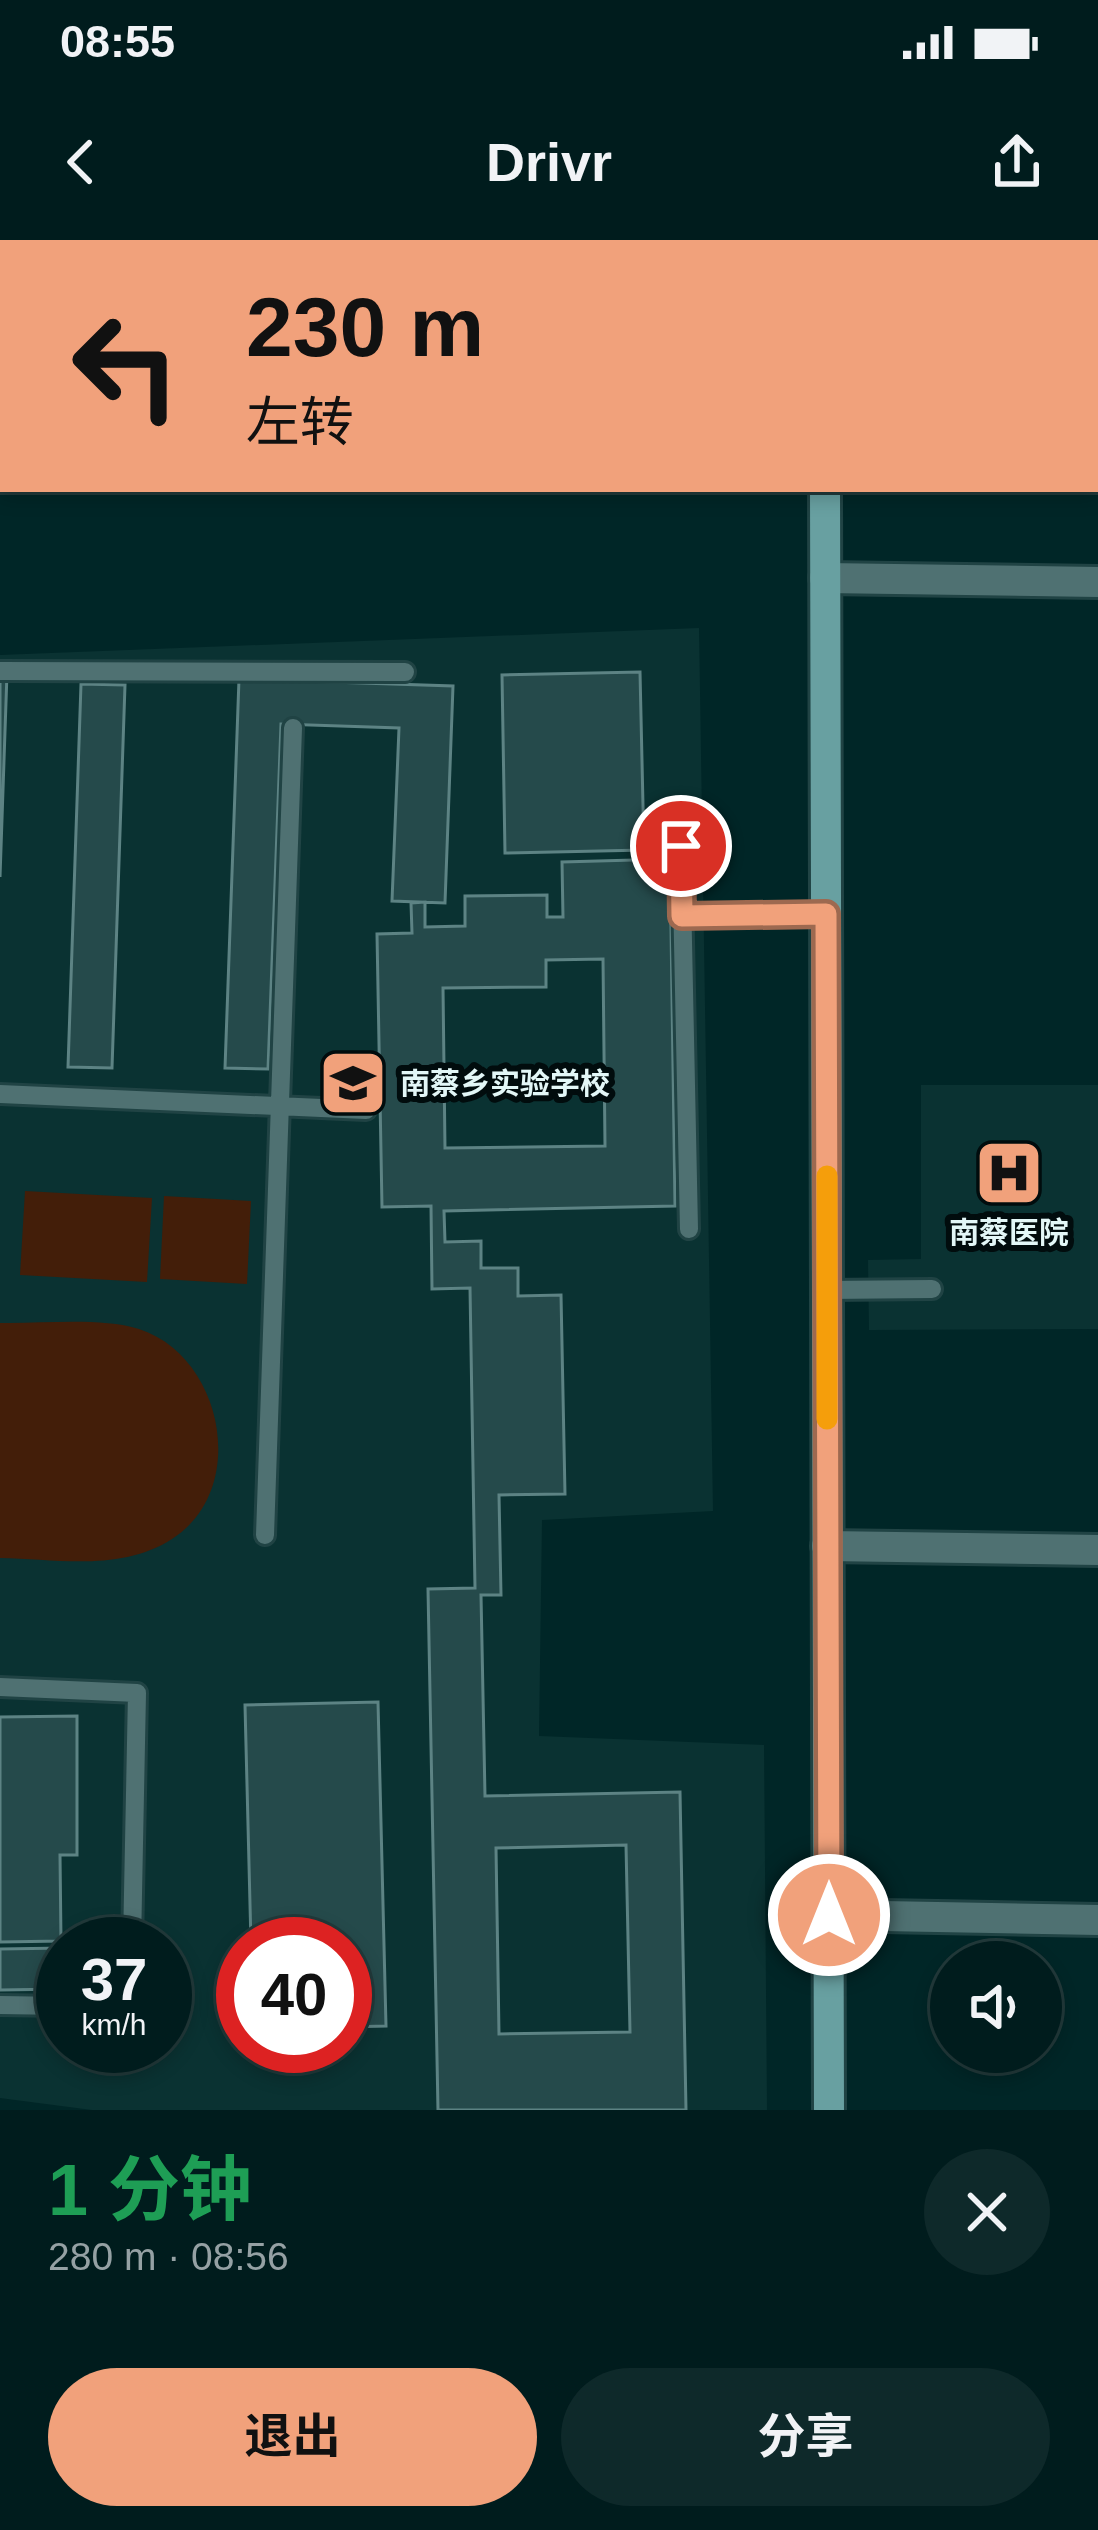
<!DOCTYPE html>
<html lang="zh">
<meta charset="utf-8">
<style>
body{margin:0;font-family:Arial,"Noto Sans SC",sans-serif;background:#0e292a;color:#f1f3f6;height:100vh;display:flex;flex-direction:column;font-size:45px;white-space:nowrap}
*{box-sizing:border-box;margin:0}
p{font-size:39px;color:#95a1a4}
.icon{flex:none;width:66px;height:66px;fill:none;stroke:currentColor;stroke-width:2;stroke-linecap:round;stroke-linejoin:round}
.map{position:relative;height:1870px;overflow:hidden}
.sheet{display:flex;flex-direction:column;background:#001c1d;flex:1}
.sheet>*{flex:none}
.banner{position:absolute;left:0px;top:0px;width:1098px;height:252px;box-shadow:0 6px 18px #0003,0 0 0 3px #223a3b;background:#f1a17b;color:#111;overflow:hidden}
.fabs{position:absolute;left:930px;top:1701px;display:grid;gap:24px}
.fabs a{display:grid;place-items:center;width:132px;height:132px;border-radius:50%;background:#001c1d;box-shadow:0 6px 18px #0003,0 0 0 3px #223a3b;font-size:60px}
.speed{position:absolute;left:36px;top:1677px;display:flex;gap:24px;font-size:60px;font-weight:700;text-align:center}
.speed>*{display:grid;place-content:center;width:156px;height:156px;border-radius:50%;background:#001c1d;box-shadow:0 6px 18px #0003,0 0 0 3px #223a3b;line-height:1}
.speed small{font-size:30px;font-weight:400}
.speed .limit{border:18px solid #d22;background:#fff;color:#111}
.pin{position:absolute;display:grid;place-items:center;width:102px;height:102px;color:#fff;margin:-51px;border:6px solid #fff;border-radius:50%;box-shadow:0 3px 12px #0007}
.me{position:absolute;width:132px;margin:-66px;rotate:0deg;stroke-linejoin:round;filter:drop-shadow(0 0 9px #0008)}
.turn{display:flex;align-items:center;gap:42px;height:252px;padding:0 48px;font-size:54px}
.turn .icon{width:156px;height:156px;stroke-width:2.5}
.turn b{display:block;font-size:84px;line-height:102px}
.round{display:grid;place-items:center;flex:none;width:126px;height:126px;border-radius:63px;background:#0e292a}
.head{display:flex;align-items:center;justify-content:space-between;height:204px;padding:0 48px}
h1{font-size:72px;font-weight:700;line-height:90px;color:#1e9e55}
.button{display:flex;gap:24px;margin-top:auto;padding:24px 48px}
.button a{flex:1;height:138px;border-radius:72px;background:#f1a17b;color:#111;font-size:48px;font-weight:700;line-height:138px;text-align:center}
.button a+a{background:#0e292a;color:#f1f3f6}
.status{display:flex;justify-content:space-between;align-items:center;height:84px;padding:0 60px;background:#001c1d;direction:ltr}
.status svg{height:33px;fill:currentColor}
header{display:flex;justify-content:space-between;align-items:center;height:156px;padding:0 48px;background:#001c1d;font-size:54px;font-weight:700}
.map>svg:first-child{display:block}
.built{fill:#0a3232;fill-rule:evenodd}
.green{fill:#431e09}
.building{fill:#254a4b;stroke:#5d8384;stroke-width:3;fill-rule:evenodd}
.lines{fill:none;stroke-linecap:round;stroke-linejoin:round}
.lane-casing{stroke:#204344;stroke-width:24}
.street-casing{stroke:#204344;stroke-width:36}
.secondary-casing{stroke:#204344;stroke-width:36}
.lane{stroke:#4f7172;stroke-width:18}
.street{stroke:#4f7172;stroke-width:30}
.secondary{stroke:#68a0a1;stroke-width:30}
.route-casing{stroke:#9d6950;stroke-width:30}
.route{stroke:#f1a17b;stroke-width:21}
.slow{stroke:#f59e0b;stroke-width:21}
.labels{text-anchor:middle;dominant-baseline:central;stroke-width:12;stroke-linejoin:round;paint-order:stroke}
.poi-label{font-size:30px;font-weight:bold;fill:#e3f7f7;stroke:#010c0d;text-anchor:start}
</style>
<div class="status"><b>08:55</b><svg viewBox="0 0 49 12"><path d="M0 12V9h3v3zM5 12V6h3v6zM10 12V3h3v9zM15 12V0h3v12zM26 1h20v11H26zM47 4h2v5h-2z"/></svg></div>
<header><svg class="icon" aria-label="back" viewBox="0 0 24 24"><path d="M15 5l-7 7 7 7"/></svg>Drivr<svg class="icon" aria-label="share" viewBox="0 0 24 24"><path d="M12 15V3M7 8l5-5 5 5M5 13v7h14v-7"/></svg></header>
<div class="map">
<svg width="1098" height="1870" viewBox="0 0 1098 1870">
<rect width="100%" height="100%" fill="#002627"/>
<!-- built -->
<path class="built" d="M252,0H733V3H252Z
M699,388L713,1271L542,1280L539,1496L764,1505L767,1870H92L0,1858V415ZM63,1704H165V1806H63ZM243,1704H345V1806H243Z
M921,845H1098V1089L869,1090L868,1020L921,1019Z"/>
<!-- green -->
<path class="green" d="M25,951L152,958L147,1042L20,1035Z
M164,956L251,961L247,1044L160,1039Z
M0,1083C42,1084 99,1077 139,1089C223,1116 250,1249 172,1299C121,1332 57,1319 0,1318Z"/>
<!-- building -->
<path class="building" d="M640,432L644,610L505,613L502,435Z
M0,433H7L0,637Z
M239,439L453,446L445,663L392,661L399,488L281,484L268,829L225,828Z
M81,444L125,445L112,828L68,827Z
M670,619L675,966L444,971L445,1002L481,1001V1028H518V1056L561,1055L565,1254L499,1255L501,1355H481L485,1556L680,1552L686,1870H438L428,1349L475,1348L470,1048L432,1049L431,966L382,967L377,694L412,693L411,663L425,662V687L465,686V656L547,655V677H563L562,622ZM603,719L605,906L445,908L443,748L546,747V720ZM626,1605L630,1792L499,1794L496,1608Z
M378,1462L386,1786L345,1787V1704H251L245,1465Z
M77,1476V1615H60L61,1701L0,1702V1477Z
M63,1708V1749L0,1750V1709Z"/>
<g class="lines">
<!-- lane casing -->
<g class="lane-casing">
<path id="lane" d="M0,431L405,432
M681,606L689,989
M682,676L826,673
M0,854L366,870
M827,1050L932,1049
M265,1295L293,488
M0,1447L137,1453L132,1704
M0,1765L63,1766"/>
</g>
<!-- street casing -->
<g class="street-casing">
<path id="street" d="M825,338L1098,342
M827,1306L1098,1310
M829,1675L1098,1680"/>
</g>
<!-- secondary casing -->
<g class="secondary-casing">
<path id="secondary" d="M824,0V3
M825,249L829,1870"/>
</g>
<!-- lane -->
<use href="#lane" class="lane"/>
<!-- street -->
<use href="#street" class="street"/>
<!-- secondary -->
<use href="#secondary" class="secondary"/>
</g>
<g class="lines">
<!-- route casing -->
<g class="route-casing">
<path id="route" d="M681,606L682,676L826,674L829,1675"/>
</g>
<!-- route -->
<use href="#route" class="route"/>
<!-- slow -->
<path class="slow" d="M827,936V1179"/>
</g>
<!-- icons -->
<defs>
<g id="school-square" transform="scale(3.45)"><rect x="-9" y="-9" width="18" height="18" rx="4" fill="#f1a17b" stroke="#010c0d"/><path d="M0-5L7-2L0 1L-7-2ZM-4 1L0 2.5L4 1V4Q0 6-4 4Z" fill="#111"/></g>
<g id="hospital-square" transform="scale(3.45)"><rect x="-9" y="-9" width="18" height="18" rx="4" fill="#f1a17b" stroke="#010c0d"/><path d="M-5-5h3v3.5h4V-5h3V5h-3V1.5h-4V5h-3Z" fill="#111"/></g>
</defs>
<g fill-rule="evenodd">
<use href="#school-square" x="353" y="843"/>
<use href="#hospital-square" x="1009" y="933"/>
</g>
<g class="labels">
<!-- poi labels -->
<g class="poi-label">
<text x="400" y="843">南蔡乡实验学校</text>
<text x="1009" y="992" text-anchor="middle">南蔡医院</text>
</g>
</g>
</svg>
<div class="fabs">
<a><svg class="icon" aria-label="sound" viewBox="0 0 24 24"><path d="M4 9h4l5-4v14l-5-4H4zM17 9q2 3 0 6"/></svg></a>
</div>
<div class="speed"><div>37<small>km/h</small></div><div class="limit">40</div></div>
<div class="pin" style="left:681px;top:606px;background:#d93025"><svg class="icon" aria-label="arrive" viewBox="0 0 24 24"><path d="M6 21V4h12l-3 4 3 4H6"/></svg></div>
<svg class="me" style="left:829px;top:1675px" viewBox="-20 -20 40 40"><circle r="17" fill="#f1a17b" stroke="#fff" stroke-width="3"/><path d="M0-11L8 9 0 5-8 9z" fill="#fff"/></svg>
<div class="banner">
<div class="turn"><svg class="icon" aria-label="left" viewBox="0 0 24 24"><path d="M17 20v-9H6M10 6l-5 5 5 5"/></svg><div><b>230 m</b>左转</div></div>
</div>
</div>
<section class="sheet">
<div class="head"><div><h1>1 分钟</h1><p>280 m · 08:56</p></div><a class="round"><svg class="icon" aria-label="close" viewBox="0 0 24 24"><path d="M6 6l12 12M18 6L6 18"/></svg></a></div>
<div class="button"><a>退出</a><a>分享</a></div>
</section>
